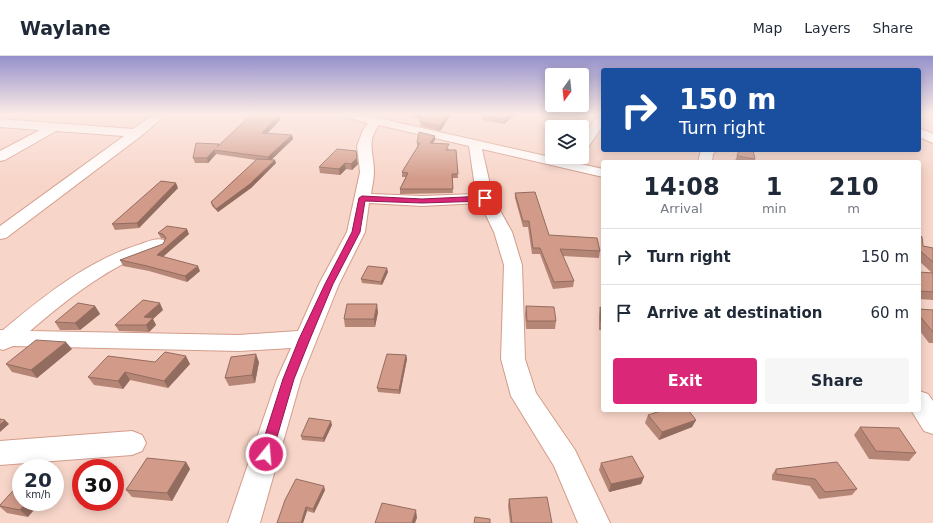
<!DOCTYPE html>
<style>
body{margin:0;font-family:"DejaVu Sans",sans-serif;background:#f6f6f7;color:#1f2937;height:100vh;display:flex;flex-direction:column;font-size:15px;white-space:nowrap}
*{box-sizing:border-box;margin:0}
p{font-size:13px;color:#747a83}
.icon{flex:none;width:22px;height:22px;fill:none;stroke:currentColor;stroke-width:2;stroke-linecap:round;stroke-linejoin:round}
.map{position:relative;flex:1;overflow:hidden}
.drawer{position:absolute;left:601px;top:104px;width:320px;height:252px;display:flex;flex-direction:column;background:#fff;border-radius:4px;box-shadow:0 2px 10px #0003}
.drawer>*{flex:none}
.banner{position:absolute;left:601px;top:12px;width:320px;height:84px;border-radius:4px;box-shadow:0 2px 10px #0003;background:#1a4fa0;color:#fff;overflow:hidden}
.needle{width:26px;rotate:195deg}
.buttons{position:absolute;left:545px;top:12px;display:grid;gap:8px}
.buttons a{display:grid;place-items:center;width:44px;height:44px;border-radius:4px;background:#fff;box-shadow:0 2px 10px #0003;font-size:20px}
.speed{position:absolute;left:12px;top:403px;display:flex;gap:8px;font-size:20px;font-weight:700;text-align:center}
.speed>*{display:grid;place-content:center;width:52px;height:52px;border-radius:50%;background:#fff;box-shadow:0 2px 10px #0003;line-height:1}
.speed small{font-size:10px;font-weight:400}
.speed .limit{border:6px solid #d22;background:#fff;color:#111}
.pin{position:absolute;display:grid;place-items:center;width:34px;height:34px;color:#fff;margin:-17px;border-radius:8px;box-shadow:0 2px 6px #0006}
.me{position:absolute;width:44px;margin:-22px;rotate:17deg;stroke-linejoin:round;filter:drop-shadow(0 0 3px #0008)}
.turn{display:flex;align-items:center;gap:14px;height:84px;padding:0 12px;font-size:18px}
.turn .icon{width:52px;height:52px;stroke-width:2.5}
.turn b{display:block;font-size:28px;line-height:34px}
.eta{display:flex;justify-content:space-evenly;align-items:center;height:68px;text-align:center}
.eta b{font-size:24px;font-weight:800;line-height:28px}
.action{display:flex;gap:8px;margin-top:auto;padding:8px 12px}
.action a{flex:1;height:46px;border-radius:4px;background:#db2777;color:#fff;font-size:16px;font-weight:800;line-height:46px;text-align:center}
.action a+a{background:#f6f6f7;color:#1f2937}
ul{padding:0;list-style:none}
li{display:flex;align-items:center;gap:12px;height:56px;padding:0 12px;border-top:1px solid #e0e1e3}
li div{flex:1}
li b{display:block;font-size:15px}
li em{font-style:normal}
header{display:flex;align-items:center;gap:24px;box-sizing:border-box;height:56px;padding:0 20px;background:#fff;border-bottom:1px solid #e0e1e3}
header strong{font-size:19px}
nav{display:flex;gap:22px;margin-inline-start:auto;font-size:14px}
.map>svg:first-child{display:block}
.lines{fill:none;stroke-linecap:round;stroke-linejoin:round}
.minor-casing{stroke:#d39c8b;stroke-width:2}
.minor{fill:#fff;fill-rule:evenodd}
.wall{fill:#b58576}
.shaded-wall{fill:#936c60}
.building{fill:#d29b89;stroke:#936c60}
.route{fill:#db2777;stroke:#8e194d}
</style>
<header>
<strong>Waylane</strong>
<nav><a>Map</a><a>Layers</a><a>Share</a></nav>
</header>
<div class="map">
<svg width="933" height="467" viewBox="0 0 933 467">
<rect width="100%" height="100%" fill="#f8d5c9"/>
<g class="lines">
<!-- minor casing -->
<g class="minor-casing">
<path id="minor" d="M154,58H167L141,80L6,182L0,183V170L124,80L56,75L5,104L0,105V95L40,74L0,71V63L133,73Z
M339,58H360L603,113V121L482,93L493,142L512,176L522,209L525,303L536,337L575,394L610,467H578L554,410L511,340L501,303L504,209L494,176L480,147L422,150L369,147L365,176L339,228L301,323L260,467H228L277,323L291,292L239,295L13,290L3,294L0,293V274H3C44,240 88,204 141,188C149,185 155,182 164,184L167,188L164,192C155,195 145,198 135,202C96,220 63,247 30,275L239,279L298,275L319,228L347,176L360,116L357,90L363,74L368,67L341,60ZM379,69L469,90L476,138L422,140L371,138C372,131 374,123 374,115C374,98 366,86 379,69Z
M599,58H603V69L587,93L582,94V81Z
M919,72L933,78V87L919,81Z
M701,94H717L713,98L712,106H698Z
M919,335L928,338L933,345V378L924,375L911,354H919Z
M132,375L142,379L146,387L142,395L132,399L0,409V385Z"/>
</g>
<!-- minor -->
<use href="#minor" class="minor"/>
</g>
<!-- wall -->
<path class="wall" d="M387,58H403L402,60Z
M413,58H450V60L440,75L420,70L421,63L414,62Z
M483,58H516L504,68L482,64V59Z
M279,59L280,64L267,77L292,79L293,83L271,104L276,107L251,132L218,156L212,150L211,146L256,104L216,98L208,107H195L193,102Z
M435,80V84L432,87L449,93V94H456L458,122H452L453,137L400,138V133L406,121H402V116L417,91V87Z
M337,93L358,108L352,114L346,113L340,119L320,117L319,111Z
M737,100L755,103L754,106H741L735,105Z
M178,132L139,172L115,174L112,168Z
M515,137L549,179L600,195L599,202L563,200L574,225L573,231L553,233L540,198H532L528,171H523L515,142Z
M158,177L189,178L163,201L200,215L187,226L149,215L123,210L120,204L163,188L165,183L161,182Z
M919,178L923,190L933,192V244L919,243V216L932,217L919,205Z
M388,216L382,229L362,227L361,223Z
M95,250L100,258L80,274H60L55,266Z
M526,250L556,265L555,273H526L525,258Z
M600,251L603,252V274H599V259Z
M919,253L933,254V287H929L919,274Z
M163,254L153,263L156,269L149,276L119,275L115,269Z
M378,256L375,271H345L344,263Z
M72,293L37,322L12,316L6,308Z
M406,299L407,303L400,338L378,336L377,332Z
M155,306L190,308L168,332L130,324L123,333L94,329L88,321Z
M259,306L255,327L229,330L225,322Z
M648,359L696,364L692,371L659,384L645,367Z
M332,369L324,386L302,384L301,380Z
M860,371L916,397L909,405L869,403L854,379Z
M186,406L190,413L172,445L132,441L126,434Z
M601,407L644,421L641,428L609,436L599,414Z
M776,413L857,433L852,439L819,443L810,430L772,424V419Z
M21,426L28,461L7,457L0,451V449Z
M325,434L314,457L307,455L303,467H277Z
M509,443L552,467H510L508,450Z"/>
<!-- shaded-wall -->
<path class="shaded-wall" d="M448,58H450V60L440,75V70Z
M510,58H516L504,68V63Z
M279,59L280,64L263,82L262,77Z
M292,79L293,83L269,106L268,101Z
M435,80V84L430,91V87Z
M214,94L216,98L208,107L207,102Z
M356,95L358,108L352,114L351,108Z
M275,104L276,107L251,132L218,156L216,153Z
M345,107L346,113L340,119L339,113Z
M176,127L178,132L139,172L137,167Z
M187,173L189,178L159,204L157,199Z
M198,210L200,215L187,226L185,220Z
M387,212L388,216L382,229L381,226Z
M160,247L163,254L153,263L156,269L149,276L146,269L144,261Z
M377,248L378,256L375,271L374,263Z
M95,250L100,258L80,274L75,267Z
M66,286L72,293L37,322L31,314Z
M256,298L259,306L255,327L252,319Z
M406,299L407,303L400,338L399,334Z
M186,300L190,308L168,332L164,325Z
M125,316L130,324L123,333L118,325Z
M5,364L9,368L0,376V369Z
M696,364L692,371L659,384L662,376Z
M331,365L332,369L324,386L323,382Z
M186,406L190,413L172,445L167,437Z
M644,421L641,428L609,436L611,428Z
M324,430L325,434L314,457L313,453Z
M27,446H41L28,461L20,454Z
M306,451L307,455L303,467H301Z
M416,454L417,462L415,467H412Z"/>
<!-- building -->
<path class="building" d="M252,58L279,59L262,77L292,79L268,101L214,94L207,102H193L196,87L219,88L217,91Z
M416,58H448L440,70L420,66L421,59Z
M483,58H510L504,63L482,59Z
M419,76L435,80L430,87L449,88L446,94H456L458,118H452L453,133H400L408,117L402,116L420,87H417Z
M337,93L356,95L357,102L351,108L345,107L339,113L319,111Z
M739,94H753L755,103L737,100Z
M257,103L275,104L250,128L216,153L211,146Z
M161,125L176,127L137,167L112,168Z
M535,136L549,179L597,182L600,195L560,193L574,225L554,226L540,192H533L529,165H523L515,137Z
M167,170L187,173L157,199L198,210L185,220L147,210L120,204L163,188L166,182L163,178L158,177Z
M919,178L922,181L923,190L933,192V206L919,194Z
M368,210L387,212L381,226L361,223Z
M919,216L933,217V236L919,235Z
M143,244L160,247L144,261L153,262L146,269H115Z
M78,247L95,250L75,267L55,266Z
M347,248H377L374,263H344Z
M526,250L554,251L556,265H527Z
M600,251L603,252V266H601Z
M919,253L933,254V276L919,259Z
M36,284L66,286L31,314L6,308Z
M165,296L186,300L164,325L125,316L118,325L88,321L108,300L155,306Z
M256,298L252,319L225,322L231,301Z
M387,298L406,299L399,334L377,332Z
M664,354H688L696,364L662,376L648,359Z
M309,362L331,365L323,382L301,380Z
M0,363L5,364L0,369Z
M860,371L899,372L916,397L876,395Z
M632,400L644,421L611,428L601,407Z
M147,402L186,406L167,437L126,434Z
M837,406L857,433L825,436L815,423L776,418V413Z
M296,423L324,430L313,453L306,451L301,467H277L285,444Z
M21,426V446H27L20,454L0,450V449Z
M547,441L552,467H512L509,443Z
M382,447L416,454L412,467H375Z
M475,461L490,463V467H474Z"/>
<!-- sky -->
<linearGradient id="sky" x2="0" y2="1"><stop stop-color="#9590cb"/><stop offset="0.47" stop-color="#fcece7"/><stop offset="1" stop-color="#fcece7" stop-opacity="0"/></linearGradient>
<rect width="933" height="123" fill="url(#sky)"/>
<!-- route -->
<path class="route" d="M362,140L422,143L485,140L489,142L485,145L422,147L365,145L360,176L333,228L310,283L294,323L272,398L270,402L266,404L261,402L259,398L283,323L299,283L325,228L352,176L359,142Z"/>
</svg>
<div class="buttons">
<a><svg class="needle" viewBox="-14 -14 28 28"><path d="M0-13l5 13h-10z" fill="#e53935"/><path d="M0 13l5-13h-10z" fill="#747a83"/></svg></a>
<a><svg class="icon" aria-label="layers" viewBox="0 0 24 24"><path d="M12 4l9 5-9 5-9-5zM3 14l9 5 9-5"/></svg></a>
</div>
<div class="speed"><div>20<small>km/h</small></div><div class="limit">30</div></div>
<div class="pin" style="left:485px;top:142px;background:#d93025"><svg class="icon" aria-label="arrive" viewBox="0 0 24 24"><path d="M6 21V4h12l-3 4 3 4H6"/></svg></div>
<svg class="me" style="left:266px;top:398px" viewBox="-20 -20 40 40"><circle r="17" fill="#db2777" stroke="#fff" stroke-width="3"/><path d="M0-11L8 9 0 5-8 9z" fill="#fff"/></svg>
<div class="banner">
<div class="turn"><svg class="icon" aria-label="right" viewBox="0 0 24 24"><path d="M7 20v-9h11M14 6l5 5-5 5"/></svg><div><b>150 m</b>Turn right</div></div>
</div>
<section class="drawer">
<div class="eta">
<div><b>14:08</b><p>Arrival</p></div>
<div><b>1</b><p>min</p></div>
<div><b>210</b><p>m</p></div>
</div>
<ul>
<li><svg class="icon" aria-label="right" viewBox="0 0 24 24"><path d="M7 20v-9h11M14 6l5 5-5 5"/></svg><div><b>Turn right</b></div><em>150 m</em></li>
<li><svg class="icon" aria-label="arrive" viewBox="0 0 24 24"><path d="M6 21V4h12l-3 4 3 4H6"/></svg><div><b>Arrive at destination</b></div><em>60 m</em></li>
</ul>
<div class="action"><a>Exit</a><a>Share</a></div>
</section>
</div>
